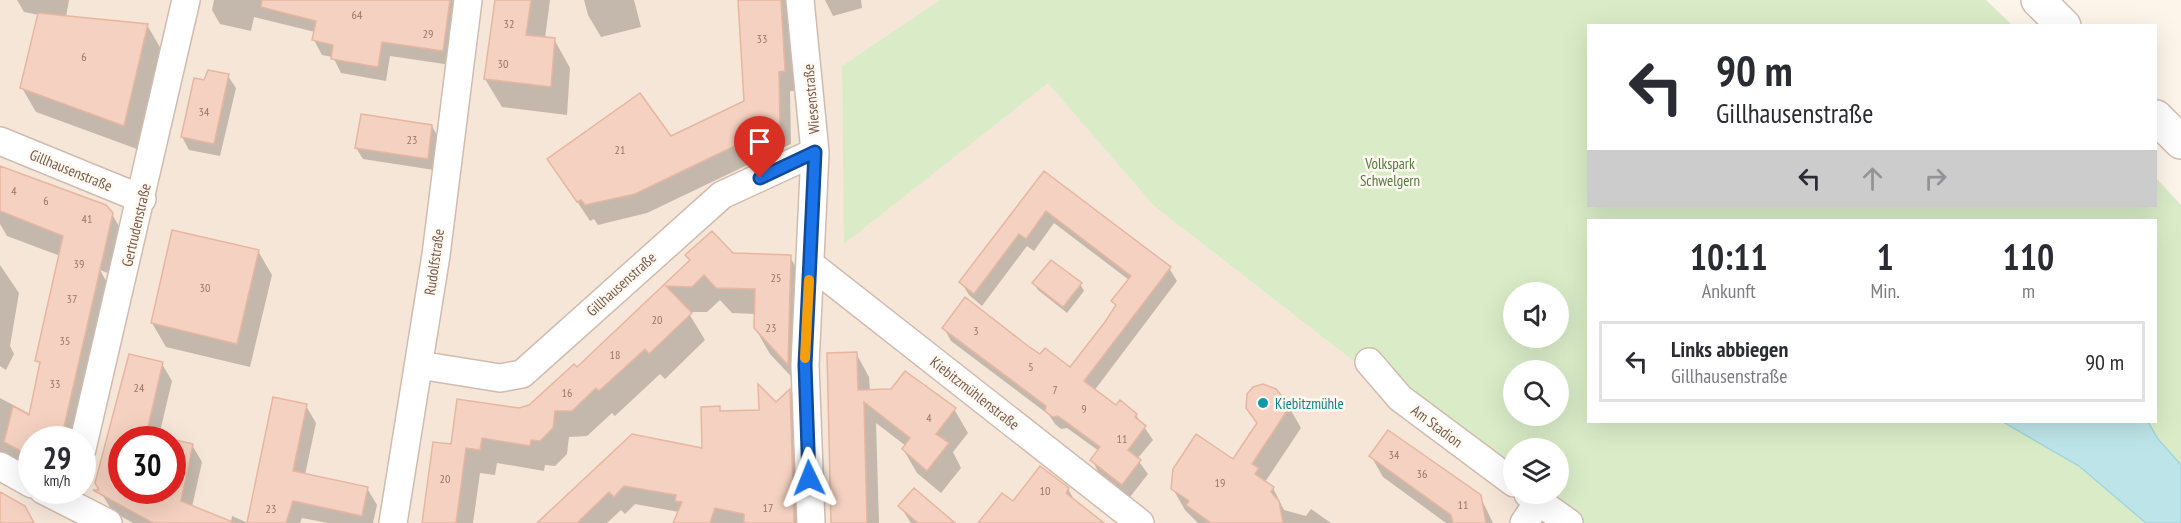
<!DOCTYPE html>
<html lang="de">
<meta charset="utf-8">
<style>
body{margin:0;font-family:"PT Sans Narrow",sans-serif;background:#f7f7f7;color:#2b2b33;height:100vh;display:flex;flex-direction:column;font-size:22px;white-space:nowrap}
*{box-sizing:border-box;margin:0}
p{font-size:20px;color:#7c7c81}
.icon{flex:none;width:33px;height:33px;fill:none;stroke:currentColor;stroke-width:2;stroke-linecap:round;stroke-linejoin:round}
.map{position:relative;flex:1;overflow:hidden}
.panel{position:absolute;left:1587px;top:219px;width:570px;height:204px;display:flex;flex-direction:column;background:#fff;border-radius:0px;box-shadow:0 6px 24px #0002}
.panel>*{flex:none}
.banner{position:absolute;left:1587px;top:24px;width:570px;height:183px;border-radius:0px;box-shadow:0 6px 24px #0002;background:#fff;color:#2b2b33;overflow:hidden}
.buttons{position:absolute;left:1503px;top:282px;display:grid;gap:12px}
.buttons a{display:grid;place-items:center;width:66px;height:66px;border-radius:50%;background:#fff;box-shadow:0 6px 24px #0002;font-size:30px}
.speed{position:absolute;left:18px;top:426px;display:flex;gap:12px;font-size:30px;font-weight:700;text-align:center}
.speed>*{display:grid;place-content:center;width:78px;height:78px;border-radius:50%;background:#fff;box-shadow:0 6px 24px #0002;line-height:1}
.speed small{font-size:15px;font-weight:400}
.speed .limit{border:9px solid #d22;background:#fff;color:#111}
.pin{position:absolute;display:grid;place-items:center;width:51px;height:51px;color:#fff;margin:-62px -26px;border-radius:50% 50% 50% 0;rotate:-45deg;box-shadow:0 0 6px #0007}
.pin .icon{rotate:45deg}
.me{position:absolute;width:66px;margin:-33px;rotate:358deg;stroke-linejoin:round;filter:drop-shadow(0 0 4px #0008)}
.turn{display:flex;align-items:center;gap:21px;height:126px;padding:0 30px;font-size:27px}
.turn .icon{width:78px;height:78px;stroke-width:2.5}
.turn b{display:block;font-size:42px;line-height:51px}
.lanes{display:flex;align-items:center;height:57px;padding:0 30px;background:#0003;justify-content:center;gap:30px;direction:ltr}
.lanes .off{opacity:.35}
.eta{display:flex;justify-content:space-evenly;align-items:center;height:102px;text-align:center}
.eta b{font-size:36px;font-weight:700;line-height:42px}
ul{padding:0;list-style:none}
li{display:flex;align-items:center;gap:18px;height:81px;margin:0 12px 9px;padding:0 18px;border:3px solid #e1e1e2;border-radius:0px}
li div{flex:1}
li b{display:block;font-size:22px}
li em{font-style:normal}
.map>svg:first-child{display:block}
.residential{fill:#f5e6d8;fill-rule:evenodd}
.green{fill:#d9ecc7;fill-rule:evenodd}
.water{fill:#bde5e9;stroke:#a2d6db;stroke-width:1.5}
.shadow{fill:#0003}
.building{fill:#f4d1c0;stroke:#e7b6a0;stroke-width:1.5}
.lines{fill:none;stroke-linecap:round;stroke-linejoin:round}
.minor-casing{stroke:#d1bbae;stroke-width:30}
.secondary-casing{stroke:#d6bdae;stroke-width:36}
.minor{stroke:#fff;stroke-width:27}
.secondary{stroke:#fff;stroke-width:33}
.route-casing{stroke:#114b97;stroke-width:15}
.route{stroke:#1a73e8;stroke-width:10}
.slow{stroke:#f59e0b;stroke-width:10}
.culture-dot{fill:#0f9aa8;stroke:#fff9f1;stroke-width:2}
.labels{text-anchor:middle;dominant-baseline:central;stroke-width:5;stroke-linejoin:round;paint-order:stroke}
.number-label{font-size:12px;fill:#987768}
.street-label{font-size:15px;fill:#7a594b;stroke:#fff9f1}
.park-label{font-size:15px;fill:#557a40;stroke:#fff9f1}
.culture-label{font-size:15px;fill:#0d838f;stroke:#fff9f1;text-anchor:start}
</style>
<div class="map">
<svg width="2181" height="523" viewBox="0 0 2181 523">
<rect width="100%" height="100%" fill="#fdf4ea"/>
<!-- residential -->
<path class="residential" d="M0,0H940L842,66L845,243L1048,82L1154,206L1562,523H0ZM32,440H82V490H32ZM122,440H172V490H122Z"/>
<!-- green -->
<path class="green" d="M940,0H1986L2012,25L1588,26V206H2156V178L2181,205V523H1562L1524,494H1558V448H1514L1513,485L1154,206L1048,83L844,244L842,66ZM1588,220H2156V422H1588ZM1514,292H1558V338H1514ZM1514,370H1558V416H1514Z"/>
<!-- water -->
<path class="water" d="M2003,422H2148L2158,439L2181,465V523H2146L2079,466Z"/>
<!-- shadow -->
<path class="shadow" d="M17,0H69L66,17L147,25L161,49L137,149L36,112L22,88L39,15L24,12Z
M214,0H460L451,65L390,56L386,81L341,73L333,57L322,55L314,40L315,32L254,17L251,31L220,24L212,10Z
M496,0H550L545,38L554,39L570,68L567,115L502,107L485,79Z
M584,0H634L641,27L601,37L588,15Z
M739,0H786L791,23L796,91H790L791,144L647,213L598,225L594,219L590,221L549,159L670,138L746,102Z
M825,0H861L862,8L833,16Z
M228,76L236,88L220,156L189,150L182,137L205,82Z
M432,126L438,137L434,170L363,159L356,148Z
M0,167L112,214L129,244L121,278L100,270L114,295L81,440H32V473L0,456V398L30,414L41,367L37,360L79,263L7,236L0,224Z
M1045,173L1169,268L1177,281L1094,391L1116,407L1136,415L1153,440L1137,459L1148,474L1130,497L1099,473L1092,460L1099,451L1067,428L1061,429L1055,424L1049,415L951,341L944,328L1040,356L1071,369L1116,307L1113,302L1129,280L1054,223L1034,251L1027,246L982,306L969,295L961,282Z
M258,251L272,275L250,367L166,347L152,323Z
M687,255L790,257L805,283L802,388L770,354L755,328L756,314L732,313L720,300L707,312H688L705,340L665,379L660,374L615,416L612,413L587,436L569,437L567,454L555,466L545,465L544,471L497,463L495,475L480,473L473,523H423L452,446L530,406L577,369L690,262Z
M0,265L19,293L10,346L14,354L6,370L0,366Z
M1034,284H1080L1084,291L1067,313L1038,290Z
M856,353L869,377L870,391L954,409L968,433L953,452L961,468L941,493L917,473L903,449L906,446L876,423L879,523H833Z
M162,364L172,381L159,436L171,440H122V490H172V440L192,445L202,462L192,507L231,522L232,516L248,523H133L112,511L102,494L97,483Z
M789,391L799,409L803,523H675L679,512L635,504L625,514L621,510L607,523H540L704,449L719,408L722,413L761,411L775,404Z
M306,406L316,423L305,475L367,488L377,505L373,523H328L302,518L300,523H249Z
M1289,407L1301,428L1265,482L1273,488L1284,510L1306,516L1311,509L1331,523H1198L1185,510L1173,489L1233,461Z
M1371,456L1480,496L1493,523H1446L1383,477Z
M1040,468L1068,489L1076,503L1102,523H980L1013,503Z
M914,490L956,523H911L900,506Z"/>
<!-- building -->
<path class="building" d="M262,0H450L443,51L382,42L378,67L331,59L333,45L312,40L316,21L261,7Z
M495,0H531L526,35L555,38L551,87L484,79Z
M738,0H781L785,71L779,72L780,124L635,194L585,205L581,200L577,202L547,159L640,93L671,136L744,101Z
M38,13L148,24L124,126L20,88Z
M208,70L229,74L214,144L181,137L194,78L204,80Z
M361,114L432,125L428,159L355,148Z
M0,166L106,205L113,213L61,440H32V457L4,442L13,406L29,415L40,362L35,361L63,236L0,211Z
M1044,171L1171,267L1084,381L1116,405L1120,400L1137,414L1135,417L1146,426L1128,450L1141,460L1122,485L1090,460L1100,447L1058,416L1053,417L1045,411L1046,406L942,328L965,297L1028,346L1040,354L1045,348L1070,367L1105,322L1116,305L1111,301L1131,276L1046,211L1026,239L1019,234L974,294L959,282Z
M172,230L259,250L237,344L151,323Z
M712,231L733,253L791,255L788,365L754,328L755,289L716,288L704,275L692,287L666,286L692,313L649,354L645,349L599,391L596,388L572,411H555L553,428L540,441L531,440L530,446L482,438L480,450L466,448L456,523H422L433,442L451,444L457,399L519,408L529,405L574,364L577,367L690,260L685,255Z
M1051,260L1082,283L1063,307L1032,283Z
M857,352L858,390L891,389L905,371L956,408L936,434L949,443L927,471L902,449L910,438L864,402L867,523H831L827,353Z
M129,354L163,362L145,440H122V490H172V452L176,440L193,444L181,501L235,523H153L93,490H99L95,483Z
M758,384L776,402L790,389L794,523H744V514L715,508L710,523H673L682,502L675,501L676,495L624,486L614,497L609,492L577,523H537L632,434L702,448L701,407L720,406V411L759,410Z
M1263,384L1276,389L1290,406L1252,464L1259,468L1255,474L1274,487L1271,492L1279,501L1283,523H1211L1186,505L1189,501L1171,489L1173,469L1196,434L1233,459L1257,423L1246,408L1247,394L1253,387Z
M273,397L307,404L293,471L368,487L362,516L293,501L286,523H247Z
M1388,430L1481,495L1486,523H1453L1451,515L1369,456Z
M1040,466L1069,488L1066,493L1104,523H978L1002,493L1013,501Z
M914,488L955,523H918L898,506Z
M0,492L25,506L34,523H0Z"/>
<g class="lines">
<!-- minor casing -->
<g class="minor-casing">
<path id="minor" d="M800,0L815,152L805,365L811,523
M0,141L142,199
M810,264L1140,523
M1369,362L1400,398L1514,483
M419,365L500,378L522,374L722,195L815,152
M82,449L186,0
M0,466L32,484
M43,490L108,523
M1528,494L1569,523
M393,523L436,255L468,0
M1524,523L1539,501"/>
</g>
<!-- secondary casing -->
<g class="secondary-casing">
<path id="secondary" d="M2038,0L2064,26
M2156,117L2181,142"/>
</g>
<!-- minor -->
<use href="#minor" class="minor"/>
<!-- secondary -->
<use href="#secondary" class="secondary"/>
</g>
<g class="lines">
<!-- route casing -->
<g class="route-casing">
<path id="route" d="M760,178L815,152L805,365L809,478"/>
</g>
<!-- route -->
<use href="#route" class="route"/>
<!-- slow -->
<path class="slow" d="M805,358L809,280"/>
</g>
<!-- markers -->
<circle class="culture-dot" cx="1263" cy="403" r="6"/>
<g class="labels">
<!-- number labels -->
<g class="number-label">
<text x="357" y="14">64</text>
<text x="509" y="23">32</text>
<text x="428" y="33">29</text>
<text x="762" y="38">33</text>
<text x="84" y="56">6</text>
<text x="503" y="63">30</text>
<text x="204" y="111">34</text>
<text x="412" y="139">23</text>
<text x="620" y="149">21</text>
<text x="14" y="190">4</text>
<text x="46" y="200">6</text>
<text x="87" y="218">41</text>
<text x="79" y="263">39</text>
<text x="776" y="277">25</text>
<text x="205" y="287">30</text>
<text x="72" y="298">37</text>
<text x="657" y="319">20</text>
<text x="771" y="327">23</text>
<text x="976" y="330">3</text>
<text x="65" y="340">35</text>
<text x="615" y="354">18</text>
<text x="1031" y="366">5</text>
<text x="55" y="383">33</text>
<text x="139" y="387">24</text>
<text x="1055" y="389">7</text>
<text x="567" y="392">16</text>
<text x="1084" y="408">9</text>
<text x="929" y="417">4</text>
<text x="1122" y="438">11</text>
<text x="1394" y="454">34</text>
<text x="1422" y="473">36</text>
<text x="445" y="478">20</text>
<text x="1220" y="482">19</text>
<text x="1045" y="490">10</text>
<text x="1463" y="504">11</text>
<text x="768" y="507">17</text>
<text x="271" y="508">23</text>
</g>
<!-- street labels -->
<g class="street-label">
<text transform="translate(811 99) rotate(-95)">Wiesenstraße</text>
<text transform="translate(71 170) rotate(22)">Gillhausenstraße</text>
<text transform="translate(136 225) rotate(-77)">Gertrudenstraße</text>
<text transform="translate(434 262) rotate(-82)">Rudolfstraße</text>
<text transform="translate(621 284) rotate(-42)">Gillhausenstraße</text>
<text transform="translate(975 393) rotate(38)">Kiebitzmühlenstraße</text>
<text transform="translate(1437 426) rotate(37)">Am Stadion</text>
</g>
<!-- park labels -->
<g class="park-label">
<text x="1390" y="163">Volkspark<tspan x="1390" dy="17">Schwelgern</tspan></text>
</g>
<!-- culture labels -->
<g class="culture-label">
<text x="1275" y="403">Kiebitzmühle</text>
</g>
</g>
</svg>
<div class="buttons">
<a><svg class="icon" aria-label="sound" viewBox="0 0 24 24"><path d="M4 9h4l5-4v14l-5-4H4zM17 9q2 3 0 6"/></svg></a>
<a><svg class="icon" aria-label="search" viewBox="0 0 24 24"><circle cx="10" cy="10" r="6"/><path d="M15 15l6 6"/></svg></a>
<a><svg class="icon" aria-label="layers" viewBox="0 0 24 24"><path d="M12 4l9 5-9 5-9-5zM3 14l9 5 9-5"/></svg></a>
</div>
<div class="speed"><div>29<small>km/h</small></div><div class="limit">30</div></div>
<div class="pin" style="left:760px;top:178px;background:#d93025"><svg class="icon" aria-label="arrive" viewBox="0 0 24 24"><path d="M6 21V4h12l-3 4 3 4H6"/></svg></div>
<svg class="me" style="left:809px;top:478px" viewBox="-20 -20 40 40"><path d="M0-17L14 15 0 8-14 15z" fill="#1a73e8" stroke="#fff" stroke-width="4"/></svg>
<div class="banner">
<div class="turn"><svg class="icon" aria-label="left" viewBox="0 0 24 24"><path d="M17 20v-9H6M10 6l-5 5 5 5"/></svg><div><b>90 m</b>Gillhausenstraße</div></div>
<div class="lanes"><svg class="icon" aria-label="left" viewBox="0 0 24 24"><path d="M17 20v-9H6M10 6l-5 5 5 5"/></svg><svg class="icon off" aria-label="ahead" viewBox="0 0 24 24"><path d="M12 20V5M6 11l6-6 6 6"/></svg><svg class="icon off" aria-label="right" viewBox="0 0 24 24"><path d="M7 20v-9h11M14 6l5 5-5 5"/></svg></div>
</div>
<section class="panel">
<div class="eta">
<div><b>10:11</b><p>Ankunft</p></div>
<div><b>1</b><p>Min.</p></div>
<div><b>110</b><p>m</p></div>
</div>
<ul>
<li><svg class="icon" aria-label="left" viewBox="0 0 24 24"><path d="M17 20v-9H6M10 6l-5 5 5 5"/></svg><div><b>Links abbiegen</b><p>Gillhausenstraße</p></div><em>90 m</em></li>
</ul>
</section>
</div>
